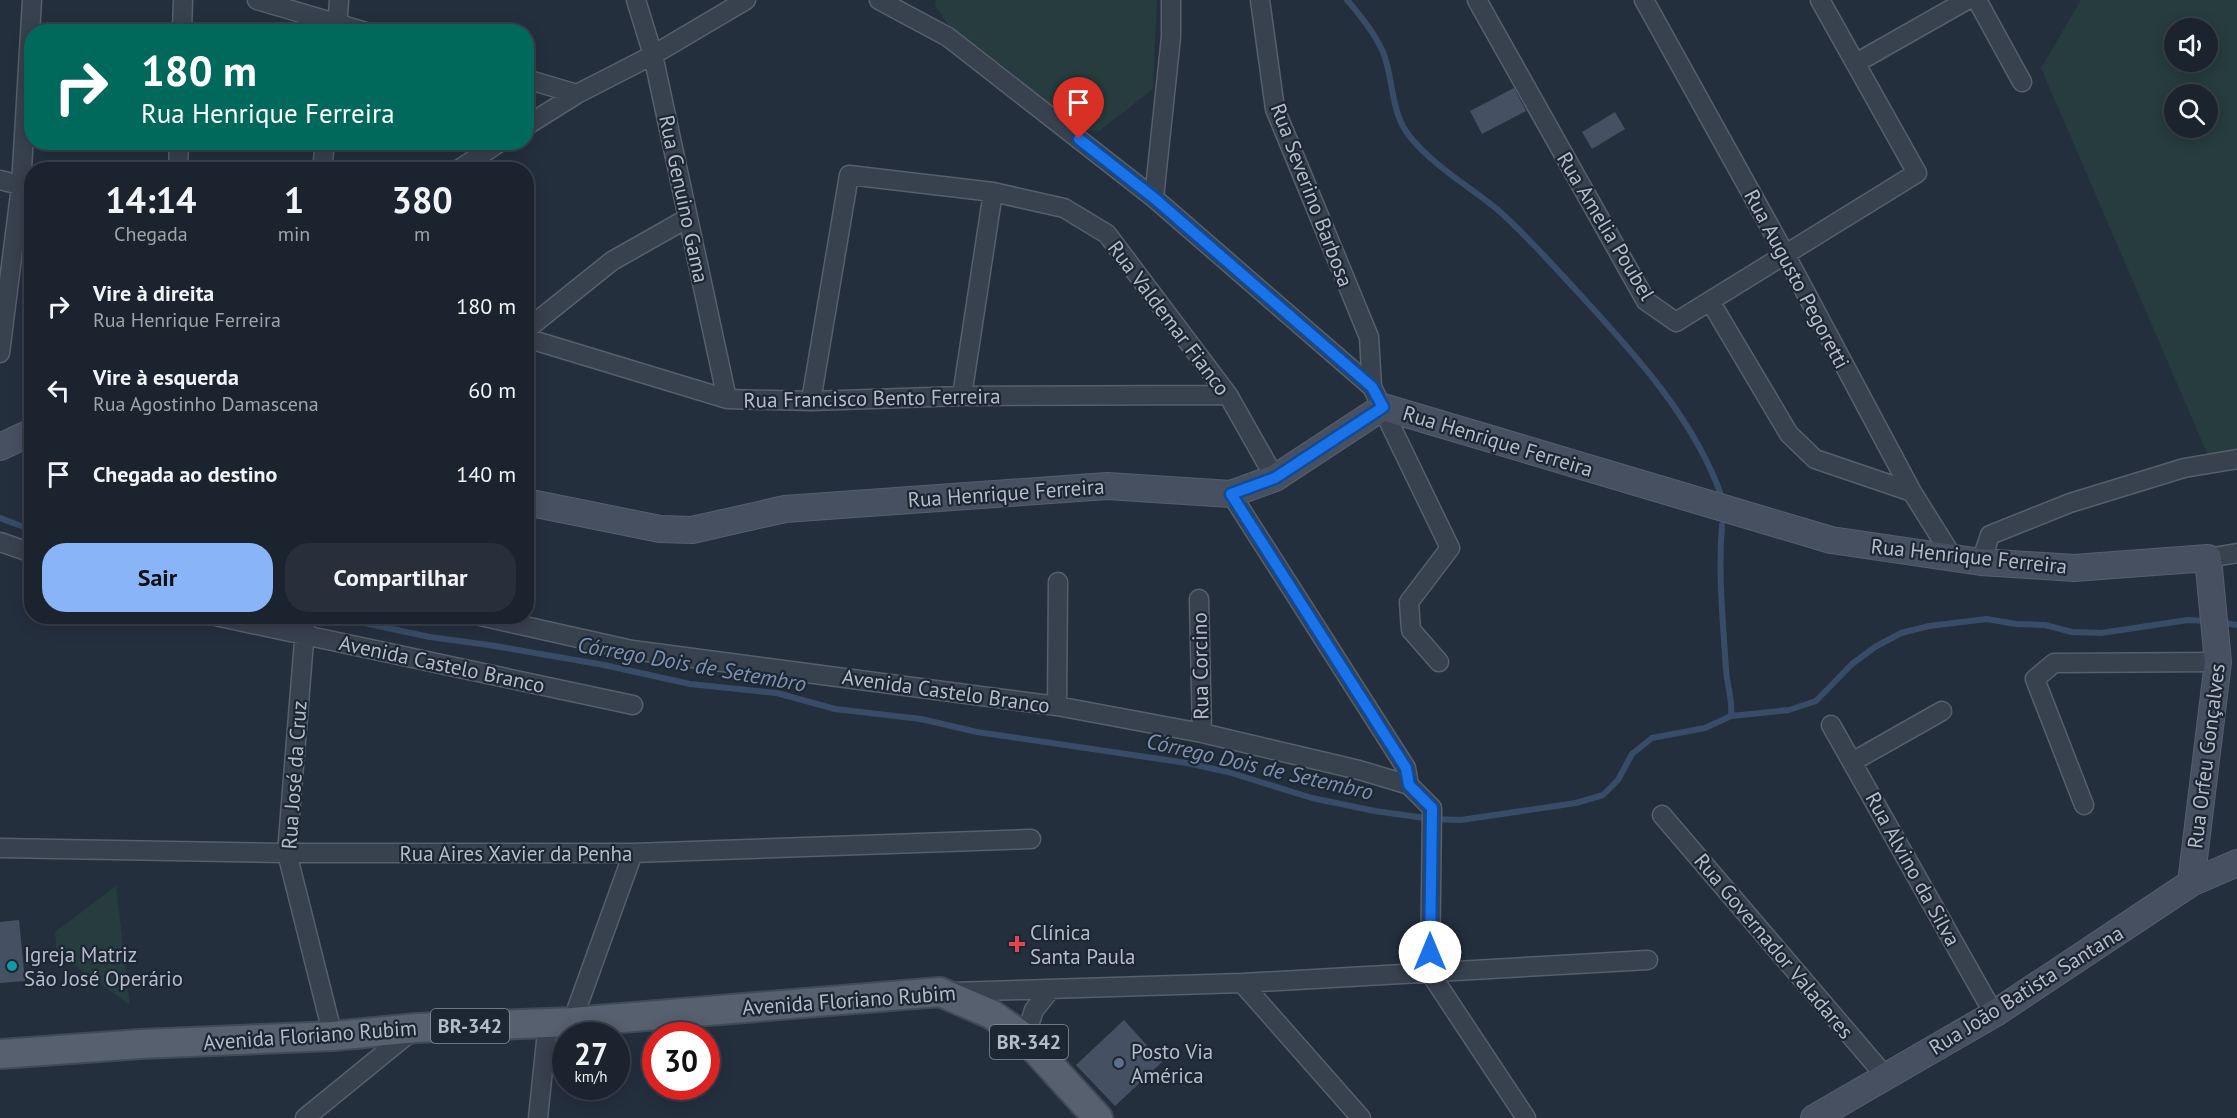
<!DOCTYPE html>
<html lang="pt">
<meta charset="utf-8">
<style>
body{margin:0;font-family:"PT Sans",sans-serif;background:#282f3a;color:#f1f3f6;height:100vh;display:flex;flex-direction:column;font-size:22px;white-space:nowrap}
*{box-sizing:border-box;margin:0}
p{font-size:20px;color:#a0a4aa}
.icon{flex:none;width:33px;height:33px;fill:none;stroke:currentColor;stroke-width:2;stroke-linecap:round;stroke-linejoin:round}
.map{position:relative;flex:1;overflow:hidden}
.side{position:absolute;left:24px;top:162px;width:510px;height:462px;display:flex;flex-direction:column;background:#1b232e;border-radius:24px;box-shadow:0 3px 15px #0003,0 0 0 2px #39404a}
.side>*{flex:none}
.hud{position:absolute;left:24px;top:24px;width:510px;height:126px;border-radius:24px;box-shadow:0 3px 15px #0003,0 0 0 2px #39404a;background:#00695c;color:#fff;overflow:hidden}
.controls{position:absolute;left:2164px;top:18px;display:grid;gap:12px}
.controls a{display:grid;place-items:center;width:54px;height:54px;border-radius:50%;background:#1b232e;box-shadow:0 3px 15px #0003,0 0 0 2px #39404a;font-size:30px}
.speed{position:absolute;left:552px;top:1022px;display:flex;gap:12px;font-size:30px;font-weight:700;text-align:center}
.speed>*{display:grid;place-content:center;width:78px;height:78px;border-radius:50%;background:#1b232e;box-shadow:0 3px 15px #0003,0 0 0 2px #39404a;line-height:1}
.speed small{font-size:15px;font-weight:400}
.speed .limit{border:9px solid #d22;background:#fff;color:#111}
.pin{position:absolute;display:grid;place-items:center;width:51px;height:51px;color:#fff;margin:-62px -26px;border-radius:50% 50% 50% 0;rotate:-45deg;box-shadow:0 0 6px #0007}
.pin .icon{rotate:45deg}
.me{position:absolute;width:66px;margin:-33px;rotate:0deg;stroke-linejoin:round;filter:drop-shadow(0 0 4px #0008)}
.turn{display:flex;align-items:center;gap:21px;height:126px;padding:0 18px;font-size:27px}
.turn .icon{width:78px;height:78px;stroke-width:2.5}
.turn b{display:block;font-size:42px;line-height:51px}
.eta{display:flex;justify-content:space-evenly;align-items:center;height:102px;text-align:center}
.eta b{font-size:36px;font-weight:700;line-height:42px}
.action{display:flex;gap:12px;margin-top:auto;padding:12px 18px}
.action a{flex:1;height:69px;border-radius:24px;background:#8ab4f8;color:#111;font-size:24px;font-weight:700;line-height:69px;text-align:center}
.action a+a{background:#282f3a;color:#f1f3f6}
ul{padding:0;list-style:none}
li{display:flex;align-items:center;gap:18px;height:84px;padding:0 18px}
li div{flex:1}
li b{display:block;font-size:22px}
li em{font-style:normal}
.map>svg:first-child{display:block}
.green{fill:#263c3f;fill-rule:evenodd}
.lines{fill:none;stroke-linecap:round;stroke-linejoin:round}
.stream{stroke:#394c67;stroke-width:6}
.building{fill:#455162}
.street-casing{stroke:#565f6c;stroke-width:21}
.secondary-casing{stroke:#565f6c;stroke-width:28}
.primary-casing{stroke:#414a57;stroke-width:32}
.street{stroke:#38414e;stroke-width:18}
.secondary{stroke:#465061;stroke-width:26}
.primary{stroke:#56606e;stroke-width:28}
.route-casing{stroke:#114b97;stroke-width:15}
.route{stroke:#1a73e8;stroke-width:10}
.health-dot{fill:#e0444e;stroke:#1d2633;stroke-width:2}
.culture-dot{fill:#0f9aa8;stroke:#1d2633;stroke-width:2}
.service-dot{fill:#5c6f8a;stroke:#1d2633;stroke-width:2}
.labels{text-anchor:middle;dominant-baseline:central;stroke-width:4.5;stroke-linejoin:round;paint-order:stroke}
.shield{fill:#1d2633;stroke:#878f9c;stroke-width:1.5}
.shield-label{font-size:20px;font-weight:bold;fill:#b4bcc9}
.street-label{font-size:21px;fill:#b4bcc9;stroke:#1d2633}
.poi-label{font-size:21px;fill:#b4bcc9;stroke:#1d2633;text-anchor:start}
.water-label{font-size:22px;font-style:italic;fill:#7c92b1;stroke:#1d2633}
</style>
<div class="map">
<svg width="2237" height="1118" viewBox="0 0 2237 1118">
<rect width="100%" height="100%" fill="#242f3e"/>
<!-- green -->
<path class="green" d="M936,0H1157L1153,89L1099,131H1085L950,28L935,5Z
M2081,0H2237V454L2210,460L2041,68ZM2175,28H2208V62H2175ZM2175,94H2208V128H2175Z
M116,886L130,1005L57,953L55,932Z"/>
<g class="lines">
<!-- stream -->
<path class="stream" d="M1347,0C1361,16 1374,32 1383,52C1394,79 1390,114 1411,138C1435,167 1469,186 1498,210C1525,234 1550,262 1574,288C1631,350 1695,418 1722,498
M0,518L32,530
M1722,525C1718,575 1723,621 1726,670C1727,685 1733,701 1731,716
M331,616L430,637L489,645L604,665L690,684L777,693L835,709L921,719L977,732L1187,763L1228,772L1312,798L1375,811L1432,819L1461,820L1576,803L1603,795L1618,780L1632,754L1652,738L1705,728L1731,716L1789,710L1816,701L1852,664L1875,647L1901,633L1929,626L1987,619L2016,624L2045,625L2072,632L2101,633L2188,620L2209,621
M2219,622L2237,625"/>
</g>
<!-- building -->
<path class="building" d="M1514,88L1526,111L1482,134L1470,111Z
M1615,112L1625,129L1592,149L1582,132Z
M19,920L25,981L0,983V922Z
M1124,1020L1162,1062L1115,1106L1076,1065Z"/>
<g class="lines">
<!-- street casing -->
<g class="street-casing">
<path id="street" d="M257,0L366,32
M636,0L653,55L727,399
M879,0L948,37L1154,198L1372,387L1450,548L1409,602L1411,630L1439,662
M1260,0L1275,109L1369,337L1372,387
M1477,0L1646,301L1676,322L1917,173L1820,0
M1644,0L1785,254L1912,492L1952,556
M1977,0L2022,82
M182,32L183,0
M337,32L339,0
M1856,63L1967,0
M526,79L577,94
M526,126L577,94L653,55L746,0
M178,170L179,142
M322,170L325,142
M458,170L500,142
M0,180L30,188
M1154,198L1171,37V0
M1710,301L1789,434L1815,459L1912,492
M526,330L612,261L688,218
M526,338L727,399L811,401L962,396L1228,395
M0,353L21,186L32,0
M962,396L993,192
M811,401L849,175L993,192L1064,208L1107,234L1228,395L1275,478
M1231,494L1406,768L1409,785L1432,808L1430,973L1526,1118
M0,542L32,553
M2208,558L2237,553
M1981,562L1990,535L2070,503L2184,468L2237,459
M1199,599L1202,733
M215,616L633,705
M306,616L287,853L333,1036
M480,616L632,650L1057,706L1202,733L1359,770L1409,785
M1057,706L1058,582
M1831,725L1994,1014
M1852,762L1942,711
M2084,805L2035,679L2054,663L2218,662
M1662,815L1886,1077
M0,848L287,853H633L1031,839
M1242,983L1361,1118
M952,992L1242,983L1648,960
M572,1022L633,853
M1025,1038L1034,1010L1051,989
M305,1118L413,1030
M538,1118L548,1022"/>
</g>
<!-- secondary casing -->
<g class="secondary-casing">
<path id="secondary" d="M0,447L32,432
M526,502L660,529L692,530L785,509L1107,486L1231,494L1275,478L1383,407L1831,540L1981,562L2074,568L2208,558L2218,662L2191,883
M1814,1118L1994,1014L2191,883L2237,863"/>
</g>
<!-- primary casing -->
<g class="primary-casing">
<path id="primary" d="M0,1054L141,1044L333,1036L416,1028L572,1022L940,992L991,1014L1025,1038L1098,1118"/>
</g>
<!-- street -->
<use href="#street" class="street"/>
<!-- secondary -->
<use href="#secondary" class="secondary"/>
<!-- primary -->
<use href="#primary" class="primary"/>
</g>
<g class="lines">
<!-- route casing -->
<g class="route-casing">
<path id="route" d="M1079,139L1154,198L1372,387L1383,407L1275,478L1231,494L1406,768L1409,785L1432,808L1430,952"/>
</g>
<!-- route -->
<use href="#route" class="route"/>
</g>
<!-- markers -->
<path class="health-dot" d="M1014 935h6v6h6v6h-6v6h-6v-6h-6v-6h6z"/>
<circle class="culture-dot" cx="12" cy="966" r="6"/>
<circle class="service-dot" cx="1119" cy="1063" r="6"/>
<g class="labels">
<!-- shield labels -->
<g class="shield">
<rect x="431" y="1009" width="78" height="34" rx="4.5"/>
<rect x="990" y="1025" width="78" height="34" rx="4.5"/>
</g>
<g class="shield-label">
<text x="470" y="1026">BR-342</text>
<text x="1029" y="1042">BR-342</text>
</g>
<!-- street labels -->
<g class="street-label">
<text transform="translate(1312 195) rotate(69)">Rua Severino Barbosa</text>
<text transform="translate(684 199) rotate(78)">Rua Genuino Gama</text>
<text transform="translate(1606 226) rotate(59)">Rua Amelia Poubel</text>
<text transform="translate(1797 279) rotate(62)">Rua Augusto Pegoretti</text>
<text transform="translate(1169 318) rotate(53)">Rua Valdemar Fianco</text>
<text transform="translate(872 398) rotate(-1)">Rua Francisco Bento Ferreira</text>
<text transform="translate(1498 441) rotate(17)">Rua Henrique Ferreira</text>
<text transform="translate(1006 493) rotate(-4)">Rua Henrique Ferreira</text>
<text transform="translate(1969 556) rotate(6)">Rua Henrique Ferreira</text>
<text transform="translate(442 664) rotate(12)">Avenida Castelo Branco</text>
<text transform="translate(1200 666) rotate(-91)">Rua Corcino</text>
<text transform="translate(946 691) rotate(8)">Avenida Castelo Branco</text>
<text transform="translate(2206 756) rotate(-83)">Rua Orfeu Gonçalves</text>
<text transform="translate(294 775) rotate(-86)">Rua José da Cruz</text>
<text x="516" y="853">Rua Aires Xavier da Penha</text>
<text transform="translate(1913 869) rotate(61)">Rua Alvino da Silva</text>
<text transform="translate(1774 946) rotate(50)">Rua Governador Valadares</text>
<text transform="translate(2026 990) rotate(-32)">Rua João Batista Santana</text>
<text transform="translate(849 1000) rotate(-4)">Avenida Floriano Rubim</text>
<text transform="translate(310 1035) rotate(-4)">Avenida Floriano Rubim</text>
</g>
<!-- poi labels -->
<g class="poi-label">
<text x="1030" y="932">Clínica<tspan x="1030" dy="24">Santa Paula</tspan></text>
<text x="24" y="954">Igreja Matriz<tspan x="24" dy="24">São José Operário</tspan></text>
<text x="1131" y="1051">Posto Via<tspan x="1131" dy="24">América</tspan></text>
</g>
<!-- water labels -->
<g class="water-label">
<text transform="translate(692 664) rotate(10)">Córrego Dois de Setembro</text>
<text transform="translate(1260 766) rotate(13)">Córrego Dois de Setembro</text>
</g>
</g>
</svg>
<div class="controls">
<a><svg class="icon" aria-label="sound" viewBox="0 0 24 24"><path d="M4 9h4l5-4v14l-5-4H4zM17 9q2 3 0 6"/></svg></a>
<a><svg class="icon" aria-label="search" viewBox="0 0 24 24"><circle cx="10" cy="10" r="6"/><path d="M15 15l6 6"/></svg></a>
</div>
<div class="speed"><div>27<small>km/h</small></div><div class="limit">30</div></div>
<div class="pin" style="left:1079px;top:139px;background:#d93025"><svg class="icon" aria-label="arrive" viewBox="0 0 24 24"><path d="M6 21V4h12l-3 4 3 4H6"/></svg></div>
<svg class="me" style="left:1430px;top:952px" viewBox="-20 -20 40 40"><circle r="19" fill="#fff"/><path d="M0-13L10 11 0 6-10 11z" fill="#1a73e8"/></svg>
<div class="hud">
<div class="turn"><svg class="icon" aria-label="right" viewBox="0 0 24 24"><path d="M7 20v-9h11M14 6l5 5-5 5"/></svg><div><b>180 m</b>Rua Henrique Ferreira</div></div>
</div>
<section class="side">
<div class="eta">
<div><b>14:14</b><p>Chegada</p></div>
<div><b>1</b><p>min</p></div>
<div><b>380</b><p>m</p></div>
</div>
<ul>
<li><svg class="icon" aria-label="right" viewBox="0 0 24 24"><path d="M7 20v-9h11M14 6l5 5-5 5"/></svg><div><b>Vire à direita</b><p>Rua Henrique Ferreira</p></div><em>180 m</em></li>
<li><svg class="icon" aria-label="left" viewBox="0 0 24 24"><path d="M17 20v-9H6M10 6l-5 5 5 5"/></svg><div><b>Vire à esquerda</b><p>Rua Agostinho Damascena</p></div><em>60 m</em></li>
<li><svg class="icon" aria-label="arrive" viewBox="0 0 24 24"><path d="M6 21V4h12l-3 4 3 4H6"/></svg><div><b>Chegada ao destino</b></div><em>140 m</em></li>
</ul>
<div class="action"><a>Sair</a><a>Compartilhar</a></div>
</section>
</div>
